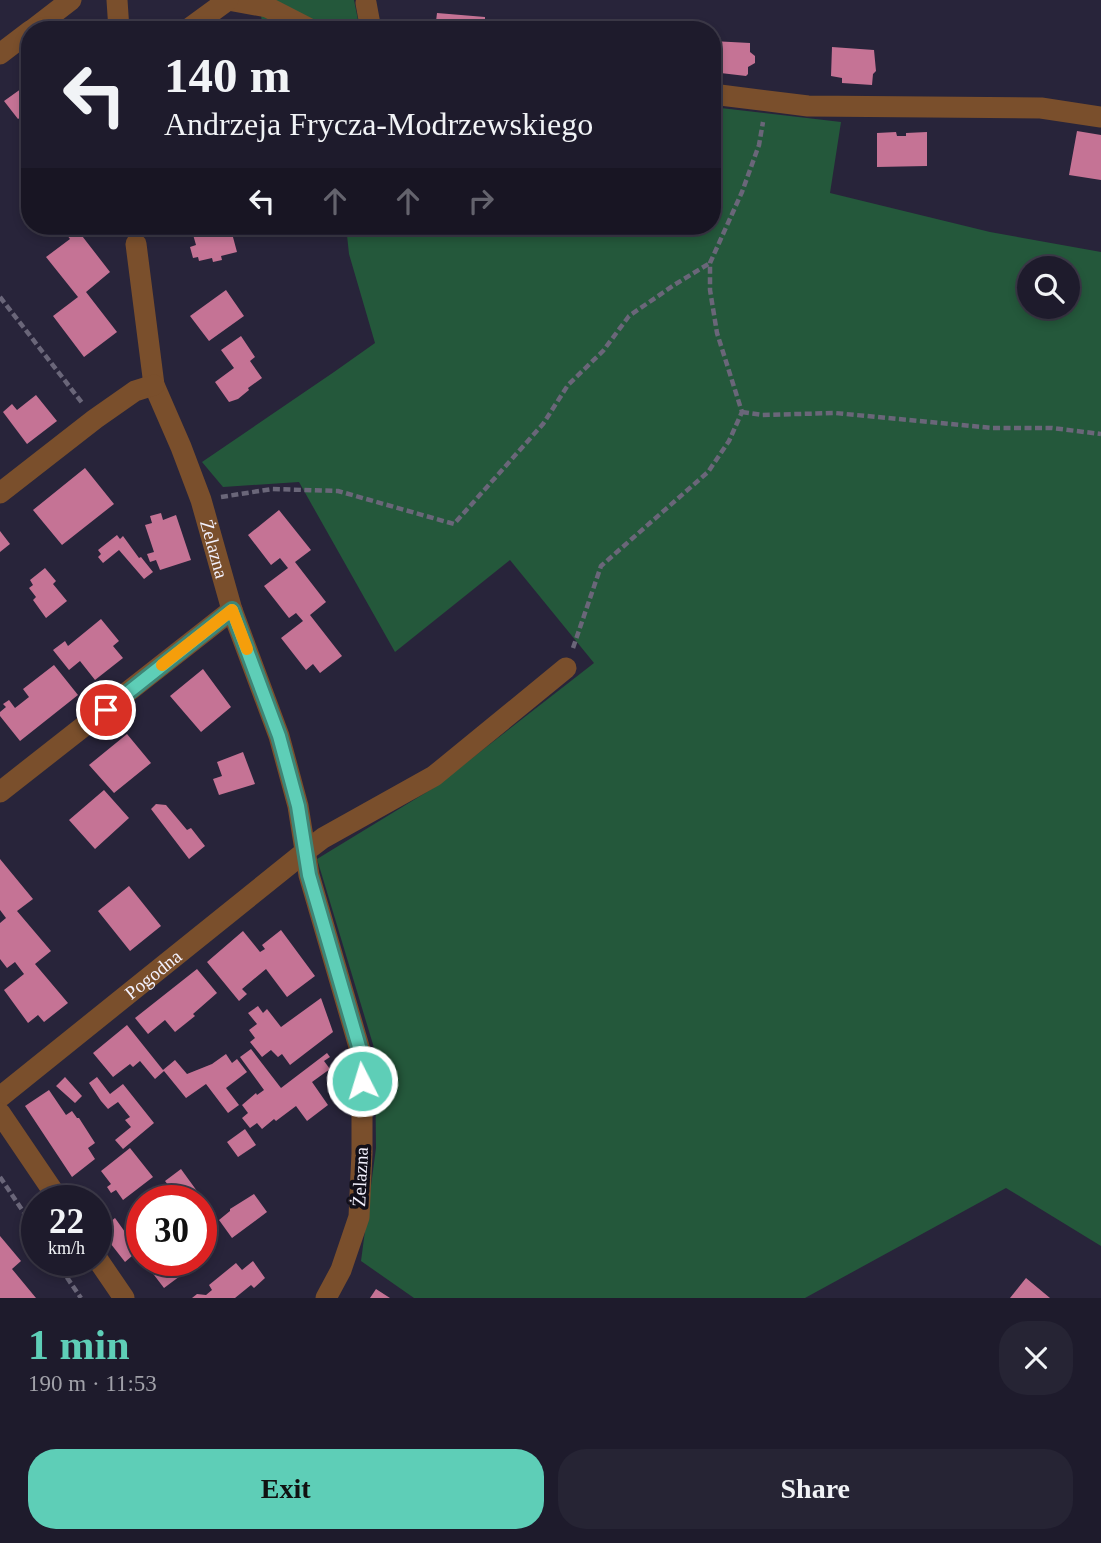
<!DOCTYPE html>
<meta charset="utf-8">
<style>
body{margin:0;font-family:"Times New Roman",serif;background:#262434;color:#f1f3f6;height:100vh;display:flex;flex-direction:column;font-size:26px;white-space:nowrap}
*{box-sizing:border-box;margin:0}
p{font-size:23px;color:#a1a1a9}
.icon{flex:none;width:38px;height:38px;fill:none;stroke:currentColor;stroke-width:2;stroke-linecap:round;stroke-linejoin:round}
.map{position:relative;height:1298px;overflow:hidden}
.details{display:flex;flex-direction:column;background:#1e1b2c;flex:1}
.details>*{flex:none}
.banner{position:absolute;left:21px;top:21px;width:700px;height:214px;border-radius:28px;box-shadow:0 4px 10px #0003,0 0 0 2px #3c3948;background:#1e1b2c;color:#f1f3f6;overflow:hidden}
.buttons{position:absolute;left:1017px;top:256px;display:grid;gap:14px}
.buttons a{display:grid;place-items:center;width:63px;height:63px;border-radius:50%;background:#1e1b2c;box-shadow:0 4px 10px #0003,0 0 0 2px #3c3948;font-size:35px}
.speed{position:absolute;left:21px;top:1185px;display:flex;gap:14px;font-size:35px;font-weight:700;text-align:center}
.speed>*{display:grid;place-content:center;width:91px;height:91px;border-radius:50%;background:#1e1b2c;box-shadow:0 4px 10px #0003,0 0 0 2px #3c3948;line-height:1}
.speed small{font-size:18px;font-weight:400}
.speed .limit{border:10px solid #d22;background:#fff;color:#111}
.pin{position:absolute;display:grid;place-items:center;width:60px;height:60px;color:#fff;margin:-30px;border:4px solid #fff;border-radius:50%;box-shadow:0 2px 7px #0007}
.me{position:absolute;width:77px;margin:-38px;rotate:355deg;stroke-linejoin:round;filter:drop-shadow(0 0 5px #0008)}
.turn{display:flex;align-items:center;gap:24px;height:147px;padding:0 28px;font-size:32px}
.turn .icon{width:91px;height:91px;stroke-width:2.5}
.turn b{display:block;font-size:49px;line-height:60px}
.lanes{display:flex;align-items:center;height:66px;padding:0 28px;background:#0003;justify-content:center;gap:35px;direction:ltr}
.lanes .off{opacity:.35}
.round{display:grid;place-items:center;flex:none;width:74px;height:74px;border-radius:28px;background:#262434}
.head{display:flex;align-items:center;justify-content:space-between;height:119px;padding:0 28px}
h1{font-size:42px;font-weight:700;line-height:52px;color:#5eceb7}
.button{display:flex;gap:14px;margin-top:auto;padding:14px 28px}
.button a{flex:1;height:80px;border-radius:28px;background:#5eceb7;color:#111;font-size:28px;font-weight:700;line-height:80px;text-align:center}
.button a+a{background:#262434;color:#f1f3f6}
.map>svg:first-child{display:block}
.green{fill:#24583b;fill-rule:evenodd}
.building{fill:#c57395}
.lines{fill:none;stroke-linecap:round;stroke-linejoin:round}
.path{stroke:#6a6679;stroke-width:4.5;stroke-dasharray:7 3.5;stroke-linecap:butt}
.minor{stroke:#7a4f2c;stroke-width:21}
.route-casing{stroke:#3d8677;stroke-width:18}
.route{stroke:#5eceb7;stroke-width:12}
.slow{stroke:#f59e0b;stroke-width:12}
.labels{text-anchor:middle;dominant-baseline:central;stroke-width:7;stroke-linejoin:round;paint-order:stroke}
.street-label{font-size:19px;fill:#f4f2fe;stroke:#110f19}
</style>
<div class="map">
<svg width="1101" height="1298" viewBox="0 0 1101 1298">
<rect width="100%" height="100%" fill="#28243a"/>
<!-- green -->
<path class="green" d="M259,0H354L360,30H263Z
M712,107L841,122L830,193L990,232L1101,252V1246L1006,1188L805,1298H414L361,1261L376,1148L375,1051L317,859L435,787L594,663L510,560L395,652L299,482L223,487L202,462L334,372L375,343L349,254L346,226H712ZM1029,268H1068V306H1029Z"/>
<!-- building -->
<path class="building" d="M437,13L485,17V21L494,22H504L505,19L554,24L553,30H435Z
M712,41L750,43V52L755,56V63L748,67V74L746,76L712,72Z
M832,47L874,50L876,71L873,74L872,85L842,83V78L831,76Z
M25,86L30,92V110L18,119L4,101Z
M1077,131L1101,135V180L1069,175Z
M896,132L897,136H906V133L927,132V166L877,167V133Z
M60,226H88L79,232L110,272L86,292L117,332L84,357L53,316L78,297L46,257L70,239Z
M212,226H230L237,252L221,256L222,260L213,262L212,258L199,261L198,257L193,258L190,247L196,245L192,231Z
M226,290L244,316L209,341L190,316Z
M241,336L255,357L250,361L262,378L248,388L249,390L238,399L229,402L215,382L234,368L221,350Z
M36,395L57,421L27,444L3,412L12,404L17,410Z
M85,468L114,504L62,545L33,510Z
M279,510L311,550L295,562L326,602L310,615L342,656L320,673L313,664L306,670L281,638L303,621L296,613L289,618L264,586L288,568L280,558L271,565L248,535Z
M161,513L163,520L176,515L191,560L160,570L156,560L150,562L147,554L154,552L145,525L152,523L150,516Z
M0,531L10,544L0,552Z
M117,535L120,539L123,536L139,558L141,557L153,572L144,579L119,550L103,563L98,557L101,554L98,550Z
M45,568L56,581L53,584L67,601L46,618L33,600L36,597L29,588L33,585L30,580Z
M101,619L119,641L113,646L123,658L95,680L80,661L69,670L53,650L65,641L68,646Z
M54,665L78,695L20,741L0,716V712L6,707L3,704L9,700L15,708L29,697L23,689Z
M203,669L231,707L201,732L170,696Z
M127,734L151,763L114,793L89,765Z
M243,752L255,784L219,795L213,779L222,776L217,762Z
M104,790L129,818L95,849L69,820Z
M156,804L166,805L187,830L191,828L205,846L189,859L151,809Z
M0,859L33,899L17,911L51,951L35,964L68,1003L44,1022L38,1015L28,1023L4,990L24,974L15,962L7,968L0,959V923L6,918L0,910Z
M129,886L161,926L130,951L98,911Z
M281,930L315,976L287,997L266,969L242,989L247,994L239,1001L207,962L243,931L260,952L265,949L262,945Z
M197,969L217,993L193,1014L195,1016L175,1032L165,1020L148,1034L135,1018Z
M321,998L333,1032L290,1065L282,1054L278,1057L271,1050L262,1057L250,1042L255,1038L249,1030L257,1024L248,1013L258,1006L263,1013L267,1009L281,1027Z
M127,1025L163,1070L175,1060L187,1074L212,1064L226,1054L232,1063L237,1059L247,1072L226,1088L239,1105L228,1113L206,1084L186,1098L164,1071L155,1079L140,1061L133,1067L130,1064L113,1077L93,1053Z
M251,1049L281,1088L327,1053L330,1057L324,1061L330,1069L312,1082L328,1105L307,1121L296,1106L276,1121L274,1119L262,1129L257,1123L250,1128L242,1118L248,1113L242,1105L256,1093L257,1095L264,1090L240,1057Z
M65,1077L82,1096L75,1103L56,1086Z
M97,1077L110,1094L123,1084L154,1123L123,1149L115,1140L131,1127L125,1120L130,1117L118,1102L108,1109L101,1101L89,1083Z
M49,1090L66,1115L72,1111L77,1118H79L95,1143L88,1148L95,1159L72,1177L25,1106Z
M245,1129L256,1145L238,1157L227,1142Z
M130,1148L153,1177L123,1200L116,1190L111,1193L107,1187L111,1184L101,1171Z
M181,1169L210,1209L201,1216V1200H180L165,1181Z
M254,1194L267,1212L232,1238L219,1220L230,1211V1209Z
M115,1218L125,1232L132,1227L138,1235L132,1240L139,1250L125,1262L100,1230Z
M0,1236L21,1261L12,1269L36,1298H0Z
M201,1248L207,1256L164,1288L151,1271L166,1260H201Z
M253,1261L265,1278L254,1288L251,1285L235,1298H192L197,1294L206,1295L212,1290L209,1285L236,1263L242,1270Z
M1026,1278L1050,1298H1010Z
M376,1289L390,1298H370Z"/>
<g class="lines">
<!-- path -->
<path class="path" d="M0,297L83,404
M742,412L762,415L835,413L992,428H1052L1101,434
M221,497L272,489L338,491L454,524L543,424L568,385L603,351L629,316L674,285L710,263
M573,648L601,566L708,472L729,441L742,412L717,333L710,290V263L742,192L759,145L763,122
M0,1177L37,1232
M55,1260L81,1298"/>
<!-- minor -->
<g class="minor">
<path d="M117,0L119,30"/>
<path d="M228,0L267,7L312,30"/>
<path d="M366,3L371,30"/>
<path d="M32,30L71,0"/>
<path d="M187,30L228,0"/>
<path d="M0,54L30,31"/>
<path d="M712,94L808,106L1041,108L1101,117"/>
<path id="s1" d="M136,244L154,385L181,447L201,500L232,610L279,736L298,806L309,875L362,1057V1153L359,1217L341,1270L326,1298"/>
<path d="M0,493L95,419L135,391L154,385"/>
<path d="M0,792L232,610"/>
<path id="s2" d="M0,1097L306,851L323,838L434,776L566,668"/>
<path d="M0,1113L59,1200"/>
<path d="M96,1257L124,1298"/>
</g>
</g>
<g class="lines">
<!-- route casing -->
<g class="route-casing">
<path id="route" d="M106,710L232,610L279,736L298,806L309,875L362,1057V1081"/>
</g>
<!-- route -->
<use href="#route" class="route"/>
<!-- slow -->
<path class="slow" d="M162,665L232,610L247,649"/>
</g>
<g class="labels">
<!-- street labels -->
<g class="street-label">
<text stroke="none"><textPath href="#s1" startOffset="317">Żelazna</textPath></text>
<text stroke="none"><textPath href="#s2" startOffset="196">Pogodna</textPath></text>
<text transform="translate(360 1177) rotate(-87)">Żelazna</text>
</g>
</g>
</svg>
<div class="buttons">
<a><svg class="icon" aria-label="search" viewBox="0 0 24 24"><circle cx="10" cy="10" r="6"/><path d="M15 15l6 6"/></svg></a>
</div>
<div class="speed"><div>22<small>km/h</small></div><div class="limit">30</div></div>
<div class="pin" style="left:106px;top:710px;background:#d93025"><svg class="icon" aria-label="arrive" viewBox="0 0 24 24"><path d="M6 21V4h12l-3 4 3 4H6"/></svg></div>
<svg class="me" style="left:362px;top:1081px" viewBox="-20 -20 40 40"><circle r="17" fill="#5eceb7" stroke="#fff" stroke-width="3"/><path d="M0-11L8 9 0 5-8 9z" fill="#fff"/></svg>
<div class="banner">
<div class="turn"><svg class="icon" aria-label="left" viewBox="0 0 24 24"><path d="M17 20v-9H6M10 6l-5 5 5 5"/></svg><div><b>140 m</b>Andrzeja Frycza-Modrzewskiego</div></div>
<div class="lanes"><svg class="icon" aria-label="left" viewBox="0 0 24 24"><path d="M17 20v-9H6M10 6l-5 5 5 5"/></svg><svg class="icon off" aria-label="ahead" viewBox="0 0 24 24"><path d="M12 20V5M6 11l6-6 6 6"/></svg><svg class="icon off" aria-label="ahead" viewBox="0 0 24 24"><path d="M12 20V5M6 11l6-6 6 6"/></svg><svg class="icon off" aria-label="right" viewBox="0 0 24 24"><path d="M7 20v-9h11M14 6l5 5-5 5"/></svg></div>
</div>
</div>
<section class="details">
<div class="head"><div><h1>1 min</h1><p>190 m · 11:53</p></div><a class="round"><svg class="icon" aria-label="close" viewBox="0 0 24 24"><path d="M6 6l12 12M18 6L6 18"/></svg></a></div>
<div class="button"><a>Exit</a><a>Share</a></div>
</section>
